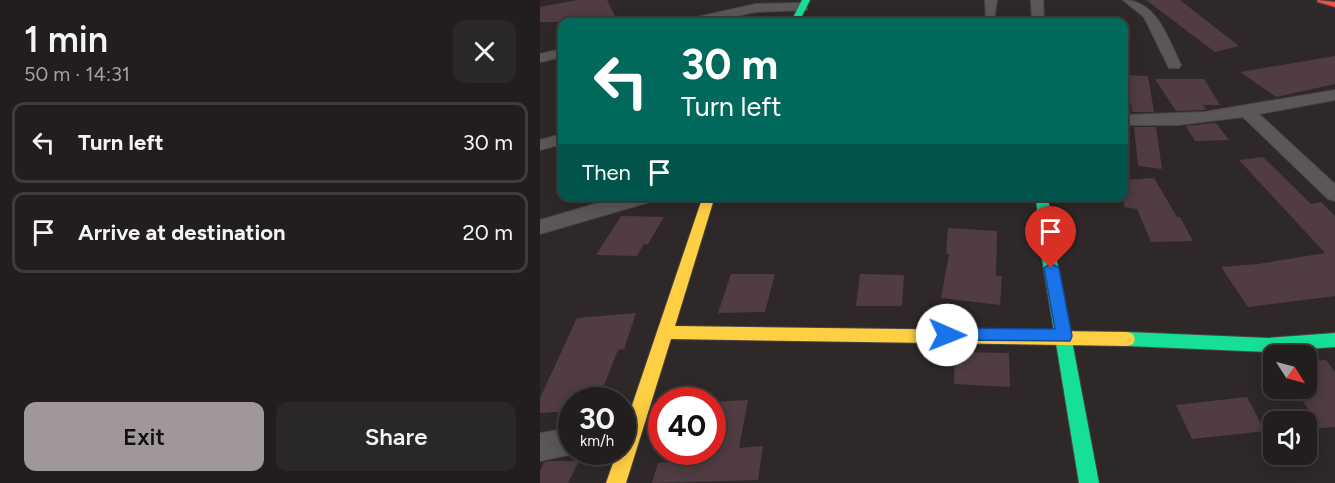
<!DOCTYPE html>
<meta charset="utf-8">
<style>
body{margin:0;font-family:Figtree,sans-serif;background:#2a2727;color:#f1f3f6;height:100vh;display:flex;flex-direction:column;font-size:22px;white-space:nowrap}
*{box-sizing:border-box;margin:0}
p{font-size:20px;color:#a2a2a4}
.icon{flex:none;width:33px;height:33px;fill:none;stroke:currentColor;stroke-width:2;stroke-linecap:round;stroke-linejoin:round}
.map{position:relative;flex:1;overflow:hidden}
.side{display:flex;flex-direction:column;background:#221e1e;width:540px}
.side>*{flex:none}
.hud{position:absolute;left:18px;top:18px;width:570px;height:183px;border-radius:12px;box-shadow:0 3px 15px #0003,0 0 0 2px #3f3c3c;background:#00695c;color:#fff;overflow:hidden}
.needle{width:39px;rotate:126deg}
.buttons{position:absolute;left:723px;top:345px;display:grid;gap:12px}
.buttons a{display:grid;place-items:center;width:54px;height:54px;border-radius:12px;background:#221e1e;box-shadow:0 3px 15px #0003,0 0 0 2px #3f3c3c;font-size:30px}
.speed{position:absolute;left:18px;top:387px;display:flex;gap:12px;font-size:30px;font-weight:700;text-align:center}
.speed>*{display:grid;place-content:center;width:78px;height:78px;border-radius:50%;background:#221e1e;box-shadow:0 3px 15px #0003,0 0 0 2px #3f3c3c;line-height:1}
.speed small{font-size:15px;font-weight:400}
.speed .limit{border:9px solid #d22;background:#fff;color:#111}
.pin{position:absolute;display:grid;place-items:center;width:51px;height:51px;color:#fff;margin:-62px -26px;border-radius:50% 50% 50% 0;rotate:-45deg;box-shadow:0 0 6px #0007}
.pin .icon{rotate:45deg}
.me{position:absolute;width:66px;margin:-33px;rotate:91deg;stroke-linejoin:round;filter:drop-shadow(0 0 4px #0008)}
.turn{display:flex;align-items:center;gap:21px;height:126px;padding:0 24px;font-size:27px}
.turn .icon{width:78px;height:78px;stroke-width:2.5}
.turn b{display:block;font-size:42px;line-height:51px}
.then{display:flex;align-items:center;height:57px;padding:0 24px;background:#0003;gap:12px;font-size:22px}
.round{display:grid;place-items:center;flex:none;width:63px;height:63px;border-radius:12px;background:#2a2727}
.summary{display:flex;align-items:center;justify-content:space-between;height:102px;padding:0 24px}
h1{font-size:36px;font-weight:600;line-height:45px}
.action{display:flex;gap:12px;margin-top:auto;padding:12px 24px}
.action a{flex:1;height:69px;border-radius:12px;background:#a09898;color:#111;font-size:24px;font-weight:600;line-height:69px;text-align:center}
.action a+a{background:#2a2727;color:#f1f3f6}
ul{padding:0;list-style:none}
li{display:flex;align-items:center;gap:18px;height:81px;margin:0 12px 9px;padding:0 12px;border:3px solid #3f3c3c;border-radius:12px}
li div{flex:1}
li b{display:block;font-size:22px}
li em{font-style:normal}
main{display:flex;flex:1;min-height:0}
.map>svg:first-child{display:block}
.building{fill:#503c41}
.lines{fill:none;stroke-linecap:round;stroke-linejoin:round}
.street-casing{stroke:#4b4445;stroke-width:2}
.fast-casing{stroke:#4b4445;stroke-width:2}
.slow-casing{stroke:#4b4445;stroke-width:2}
.jam-casing{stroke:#4b4445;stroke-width:2}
.street{fill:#5b5657;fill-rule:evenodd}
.fast{fill:#16e098;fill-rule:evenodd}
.slow{fill:#ffcf43;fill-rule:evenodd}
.jam{fill:#f24e42;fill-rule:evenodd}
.route{fill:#1a73e8;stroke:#114b97;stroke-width:1.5}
</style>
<main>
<section class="side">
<div class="summary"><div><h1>1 min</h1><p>50 m · 14:31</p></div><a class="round"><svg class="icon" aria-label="close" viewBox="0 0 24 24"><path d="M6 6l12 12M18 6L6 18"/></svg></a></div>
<ul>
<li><svg class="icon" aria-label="left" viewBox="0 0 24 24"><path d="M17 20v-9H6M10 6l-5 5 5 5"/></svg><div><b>Turn left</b></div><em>30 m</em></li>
<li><svg class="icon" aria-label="arrive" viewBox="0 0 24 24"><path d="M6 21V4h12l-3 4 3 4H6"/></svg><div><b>Arrive at destination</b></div><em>20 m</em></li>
</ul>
<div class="action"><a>Exit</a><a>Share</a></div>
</section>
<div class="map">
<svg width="795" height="483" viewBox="0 0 795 483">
<rect width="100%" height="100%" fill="#2e2828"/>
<!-- building -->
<path class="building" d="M37,0H67L78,22H0V7Z
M606,0H640L699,46L675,52Z
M795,56V84L736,97L700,72Z
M584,75L608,76L614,112H592L591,103L588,102L584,88Z
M615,79H664L680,105H663L666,109L664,110L636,111Z
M676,123L689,140L655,141L646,126Z
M594,127H616L622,169L598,166Z
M723,157L771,204L781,202L795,216V296L708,307L681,267L718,264L785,253L699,160Z
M614,178L637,217H640L653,241L611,242L597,209L584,207V180Z
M81,216L124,217L108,244H104L97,256L56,255Z
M408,228L457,231L456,276H462L460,305L401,298L409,254H406Z
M191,274H235L225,312L178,313Z
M320,274L364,275L362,306H316Z
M96,313L84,349L78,350L58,400H32V411L0,413V398L37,318Z
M415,352L469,353L470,387L414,384Z
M786,360L795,372V427L780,428L755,388H766V362Z
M707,397L725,431L652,439L636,405Z
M208,400L199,448L223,446L218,480L112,483L118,463L130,462L133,452H172V402Z
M9,461H39L28,483H0V471L4,462Z"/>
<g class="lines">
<!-- street casing -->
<g class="street-casing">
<path id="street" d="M445,0H457L454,20H446Z
M491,0H503L504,22H492Z
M583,0C617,0 628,39 641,65L639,68H629L604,17Z
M263,3L267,4V10L216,12L168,22H147L148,19L216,4Z
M22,49V57L0,62V54Z
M795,90V100L719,114L795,184V201L788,199L703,117L638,125H584V115L664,112Z
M22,134V144L0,150V140Z
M82,196H115L113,201L0,234V220Z
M32,428V452H42L0,461V433Z"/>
</g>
<!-- fast casing -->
<g class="fast-casing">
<path id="fast" d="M262,0H270L259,22H251Z
M496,196H508L514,246L559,483H539L500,246Z
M587,332L728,338L795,333V347L728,352L587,346L581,344L579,339L581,334Z"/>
</g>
<!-- slow casing -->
<g class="slow-casing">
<path id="slow" d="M163,196H175L135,326L587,332L593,334L595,339L593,344L587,346L131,339L86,483H66L77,452H82V435Z"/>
</g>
<!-- jam casing -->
<g class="jam-casing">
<path id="jam" d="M777,0L795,2V7L778,2Z"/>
</g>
<!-- street -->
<use href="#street" class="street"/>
<!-- fast -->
<use href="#fast" class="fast"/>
<!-- slow -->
<use href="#slow" class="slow"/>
<!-- jam -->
<use href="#jam" class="jam"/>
</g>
<!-- route -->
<path class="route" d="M511,263L519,268L532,336L530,341L401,340L399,335L401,330L407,328L515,329L504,268Z"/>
</svg>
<div class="buttons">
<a><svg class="needle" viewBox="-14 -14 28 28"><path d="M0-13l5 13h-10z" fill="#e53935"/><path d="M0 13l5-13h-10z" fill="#a2a2a4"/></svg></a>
<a><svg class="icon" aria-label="sound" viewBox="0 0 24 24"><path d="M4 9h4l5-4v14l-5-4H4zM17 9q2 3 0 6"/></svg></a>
</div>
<div class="speed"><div>30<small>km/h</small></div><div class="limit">40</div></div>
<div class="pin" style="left:511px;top:268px;background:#d93025"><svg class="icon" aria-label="arrive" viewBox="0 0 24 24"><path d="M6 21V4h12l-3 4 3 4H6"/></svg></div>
<svg class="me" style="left:407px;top:335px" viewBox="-20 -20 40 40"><circle r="19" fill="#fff"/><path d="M0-13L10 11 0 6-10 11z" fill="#1a73e8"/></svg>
<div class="hud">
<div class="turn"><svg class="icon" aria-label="left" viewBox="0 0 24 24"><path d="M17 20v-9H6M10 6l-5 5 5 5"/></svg><div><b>30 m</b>Turn left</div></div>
<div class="then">Then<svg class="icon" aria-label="arrive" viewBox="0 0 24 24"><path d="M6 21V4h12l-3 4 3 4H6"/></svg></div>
</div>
</div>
</main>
